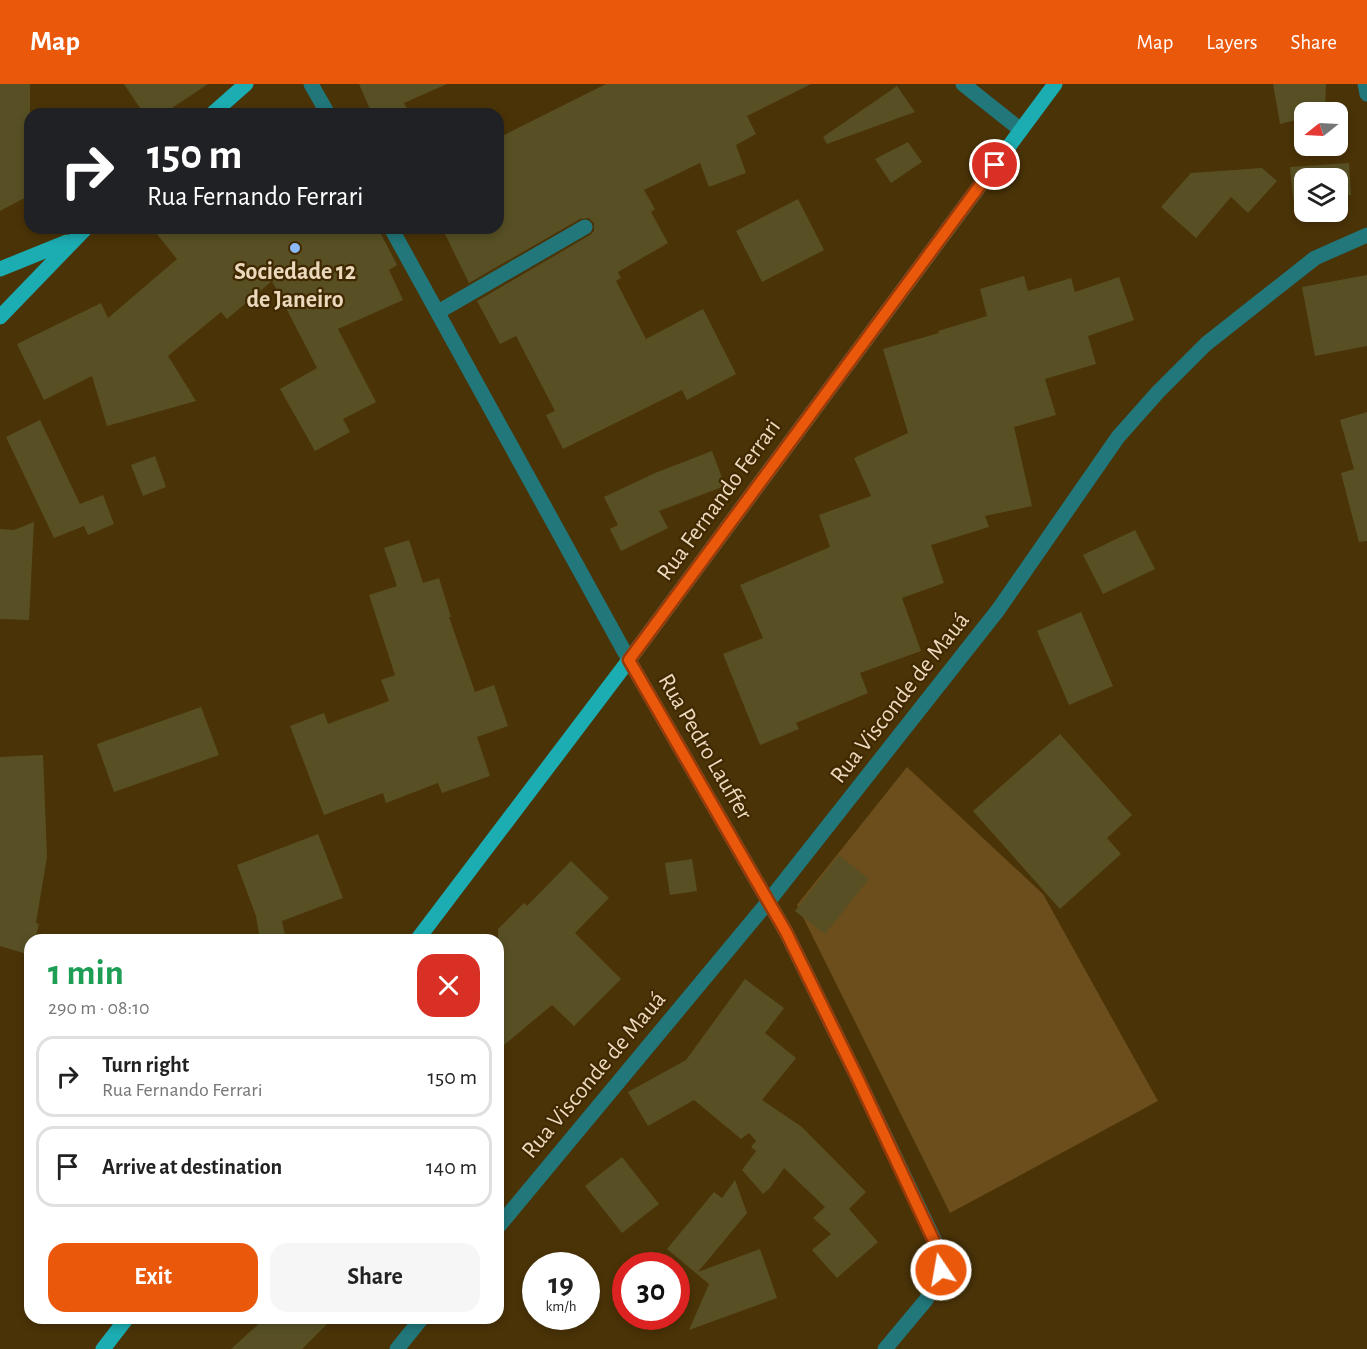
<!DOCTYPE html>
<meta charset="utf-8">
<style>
body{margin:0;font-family:"Alegreya Sans",sans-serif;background:#f6f6f6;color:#222;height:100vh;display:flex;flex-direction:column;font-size:22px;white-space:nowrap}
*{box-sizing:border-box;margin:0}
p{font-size:20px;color:#767676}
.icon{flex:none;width:33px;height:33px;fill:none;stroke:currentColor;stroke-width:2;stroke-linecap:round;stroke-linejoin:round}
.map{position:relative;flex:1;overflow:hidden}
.panel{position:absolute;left:24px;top:850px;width:480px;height:390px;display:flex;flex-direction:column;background:#fff;border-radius:18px;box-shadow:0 3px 9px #0003}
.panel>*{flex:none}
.guide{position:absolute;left:24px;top:24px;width:480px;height:126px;border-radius:18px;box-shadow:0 3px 9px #0003;background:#202124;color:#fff;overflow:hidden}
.needle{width:39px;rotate:252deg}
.tools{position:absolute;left:1294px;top:18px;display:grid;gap:12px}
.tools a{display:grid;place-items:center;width:54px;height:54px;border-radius:12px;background:#fff;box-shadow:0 3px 9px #0003;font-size:30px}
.speed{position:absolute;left:522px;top:1168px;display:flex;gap:12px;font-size:30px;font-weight:700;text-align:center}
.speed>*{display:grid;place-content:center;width:78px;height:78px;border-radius:50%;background:#fff;box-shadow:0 3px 9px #0003;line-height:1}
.speed small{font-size:15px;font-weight:400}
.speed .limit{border:9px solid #d22;background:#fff;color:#111}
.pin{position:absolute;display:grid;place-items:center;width:51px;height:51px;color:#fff;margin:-26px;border:3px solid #fff;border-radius:50%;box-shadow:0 2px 6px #0007}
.me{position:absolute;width:66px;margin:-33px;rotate:348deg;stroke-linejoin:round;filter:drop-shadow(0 0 4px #0008)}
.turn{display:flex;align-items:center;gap:21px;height:126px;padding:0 24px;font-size:27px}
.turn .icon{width:78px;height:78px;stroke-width:2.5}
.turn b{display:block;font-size:42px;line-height:51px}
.round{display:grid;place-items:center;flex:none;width:63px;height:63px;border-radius:18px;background:#f6f6f6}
.headline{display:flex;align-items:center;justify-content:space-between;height:102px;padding:0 24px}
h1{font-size:36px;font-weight:700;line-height:45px;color:#1e9e55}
.action{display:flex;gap:12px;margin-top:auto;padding:12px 24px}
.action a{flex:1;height:69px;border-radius:18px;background:#ea580c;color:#fff;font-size:24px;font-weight:700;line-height:69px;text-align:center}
.action a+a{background:#f6f6f6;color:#222}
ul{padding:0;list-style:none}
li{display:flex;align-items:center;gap:18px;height:81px;margin:0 12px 9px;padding:0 12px;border:3px solid #e0e0e0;border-radius:18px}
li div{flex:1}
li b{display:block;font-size:22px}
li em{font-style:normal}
header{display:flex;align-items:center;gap:36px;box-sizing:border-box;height:84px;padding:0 30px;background:#ea580c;color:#fff}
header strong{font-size:28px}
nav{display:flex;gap:33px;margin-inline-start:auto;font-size:21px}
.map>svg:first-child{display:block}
.green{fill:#6b4e1b}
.building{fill:#585024}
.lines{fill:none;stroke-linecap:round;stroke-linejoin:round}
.minor{stroke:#21777a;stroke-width:15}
.major{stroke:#1cadb2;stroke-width:15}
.route-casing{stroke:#983908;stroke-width:15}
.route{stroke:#ea580c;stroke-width:10}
.poi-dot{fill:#8db9fc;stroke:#402900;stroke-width:2}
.labels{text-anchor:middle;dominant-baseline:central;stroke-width:4.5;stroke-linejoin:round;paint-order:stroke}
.poi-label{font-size:24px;font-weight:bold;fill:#ebd9be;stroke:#402900}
.street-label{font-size:24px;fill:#ebd9be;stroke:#402900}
</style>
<header>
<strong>Map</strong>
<nav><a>Map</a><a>Layers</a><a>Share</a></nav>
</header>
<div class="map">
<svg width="1367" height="1265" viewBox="0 0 1367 1265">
<rect width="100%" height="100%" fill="#4a3307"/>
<!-- green -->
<path class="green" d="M907,683L1043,810L1158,1017L950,1129L797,821Z"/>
<!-- building -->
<path class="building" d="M0,0H30V111L0,127Z
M124,0H208L163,30H144Z
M359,0H447L404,19L410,30H372Z
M606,0H811L747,32L756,50L736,61L746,89L709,103L700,79L644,106L655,125L651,128L668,159L618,188L621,194L616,197L646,255L703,225L736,290L687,316L682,306L563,365L546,331L555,327L516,252L500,260L477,217L590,151L594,147V139L589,134L580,135L469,199L442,144H498V54Z
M1273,0H1326L1325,28H1305V34L1280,40Z
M897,2L915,28L827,60L823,53Z
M908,58L922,78L891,99L875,75Z
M1349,79L1351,111L1338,112V94H1305V114L1293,115L1290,83Z
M1262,84L1277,97L1248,129L1231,113L1196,154L1161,123L1191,89Z
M798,115L824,166L762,198L736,147Z
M152,144H378L397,181L389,186L403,216L338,245L376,318L343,335L350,348L315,367L280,305L317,284L272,197L227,235L221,228L168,272L196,317L107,342L92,292L44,316L17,260L101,219L108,234L177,175Z
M1367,191V262L1315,272L1302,203Z
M1024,192L1028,207L1071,194L1075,208L1119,193L1134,236L1088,252L1096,280L1045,295L1056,331L1014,343L1032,422L985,432L989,443L931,461L944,499L902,514L921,567L860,589L868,609L796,639L799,645L760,661L723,570L763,554L740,501L830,463L819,431L871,412L854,374L908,349L883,265L939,249L938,247L987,232L980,205Z
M1367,328V457L1359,458L1341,389L1354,385L1340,336Z
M40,336L80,420L103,411L114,440L88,451L84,442L54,454L6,353Z
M712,367L725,402L659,427L668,444L621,467L610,445L618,441L604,413L655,389Z
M155,372L166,403L143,412L131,381Z
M34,438L29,536L0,535V445L14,446Z
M1135,446L1155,485L1103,510L1083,471Z
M409,456L423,499L439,494L451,533H449L475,608L494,601L508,642L477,653L490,692L442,709L438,699L386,719L383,709L324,731L290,642L324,629L328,640L389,617L381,596L395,591L369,511L397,502L384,464Z
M1081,528L1113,602L1069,621L1037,547Z
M201,623L219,671L114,708L97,660Z
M1060,650L1132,731L1107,754L1121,770L1060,825L973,727Z
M43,671L47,773L36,839L39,840L35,856H30V871L0,862V673Z
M318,750L343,814L282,837L285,851L260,856L256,832L237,781Z
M839,771L869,795L825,850L795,827Z
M692,775L697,807L670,811L665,779Z
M571,777L609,814L575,849L621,895L574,942L552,921L498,966V845L524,819L527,822Z
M745,895L784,924L765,949L796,974L762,1016L802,1043L866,1108L849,1125L878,1158L837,1194L812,1166L831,1150L813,1134L825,1123L784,1084L770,1104L763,1110L742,1086L756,1067L751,1063L756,1057L749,1049L741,1055L694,1016L648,1042L628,1008L686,976Z
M622,1073L659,1120L622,1149L585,1102Z
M735,1096L747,1129L698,1188L760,1165L777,1214L689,1246L709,1200L667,1165L714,1108L722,1114Z
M265,1234H333L302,1265H231Z"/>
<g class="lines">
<!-- minor -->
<path class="minor" d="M311,0L328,30
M963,0L1021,46
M1365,0L1367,10
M391,144L629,576L786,848L859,997L941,1170V1186L926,1216L885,1265
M438,228L585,143
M498,1143L768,818L998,526L1118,353L1158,308L1206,260L1315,174L1367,151
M397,1265L422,1234"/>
<!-- major -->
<path class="major" d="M212,30L246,0
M0,185L67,158
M0,233L86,144
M417,856L629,576L1055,0
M103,1265L127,1234"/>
</g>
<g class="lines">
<!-- route casing -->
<g class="route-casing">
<path id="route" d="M941,1186L940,1170L859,997L786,848L629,576L995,81"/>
</g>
<!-- route -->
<use href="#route" class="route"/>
</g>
<!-- markers -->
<circle class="poi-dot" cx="295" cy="164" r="6"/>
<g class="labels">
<!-- poi labels -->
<g class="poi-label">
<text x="295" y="188">Sociedade 12<tspan x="295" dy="28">de Janeiro</tspan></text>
</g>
<!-- street labels -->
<g class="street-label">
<text transform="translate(719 416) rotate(-54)">Rua Fernando Ferrari</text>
<text transform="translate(900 614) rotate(-52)">Rua Visconde de Mauá</text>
<text transform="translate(705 663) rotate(60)">Rua Pedro Lauffer</text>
<text transform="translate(594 991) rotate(-50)">Rua Visconde de Mauá</text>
</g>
</g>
</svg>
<div class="tools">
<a><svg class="needle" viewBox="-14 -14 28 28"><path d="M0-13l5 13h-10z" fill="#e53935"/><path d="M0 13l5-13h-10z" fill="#767676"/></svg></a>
<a><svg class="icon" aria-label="layers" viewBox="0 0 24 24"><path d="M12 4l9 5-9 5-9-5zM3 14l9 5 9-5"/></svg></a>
</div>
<div class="speed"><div>19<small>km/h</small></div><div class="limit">30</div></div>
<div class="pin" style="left:995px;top:81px;background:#d93025"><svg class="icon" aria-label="arrive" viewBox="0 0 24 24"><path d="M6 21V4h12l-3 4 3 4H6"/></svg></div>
<svg class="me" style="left:941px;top:1186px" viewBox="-20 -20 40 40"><circle r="17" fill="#ea580c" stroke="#fff" stroke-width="3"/><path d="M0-11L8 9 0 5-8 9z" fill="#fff"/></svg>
<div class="guide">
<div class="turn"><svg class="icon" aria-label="right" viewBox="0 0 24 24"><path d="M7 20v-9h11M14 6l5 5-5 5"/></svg><div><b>150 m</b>Rua Fernando Ferrari</div></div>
</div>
<section class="panel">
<div class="headline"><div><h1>1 min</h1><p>290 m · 08:10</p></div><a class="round" style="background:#d93025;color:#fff"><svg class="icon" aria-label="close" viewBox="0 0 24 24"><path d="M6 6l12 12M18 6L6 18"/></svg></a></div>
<ul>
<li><svg class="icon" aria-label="right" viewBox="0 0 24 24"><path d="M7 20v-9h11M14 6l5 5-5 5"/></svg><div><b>Turn right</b><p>Rua Fernando Ferrari</p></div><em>150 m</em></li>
<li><svg class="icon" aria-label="arrive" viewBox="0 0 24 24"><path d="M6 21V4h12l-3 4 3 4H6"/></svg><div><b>Arrive at destination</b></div><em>140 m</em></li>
</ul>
<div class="action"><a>Exit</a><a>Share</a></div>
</section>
</div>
